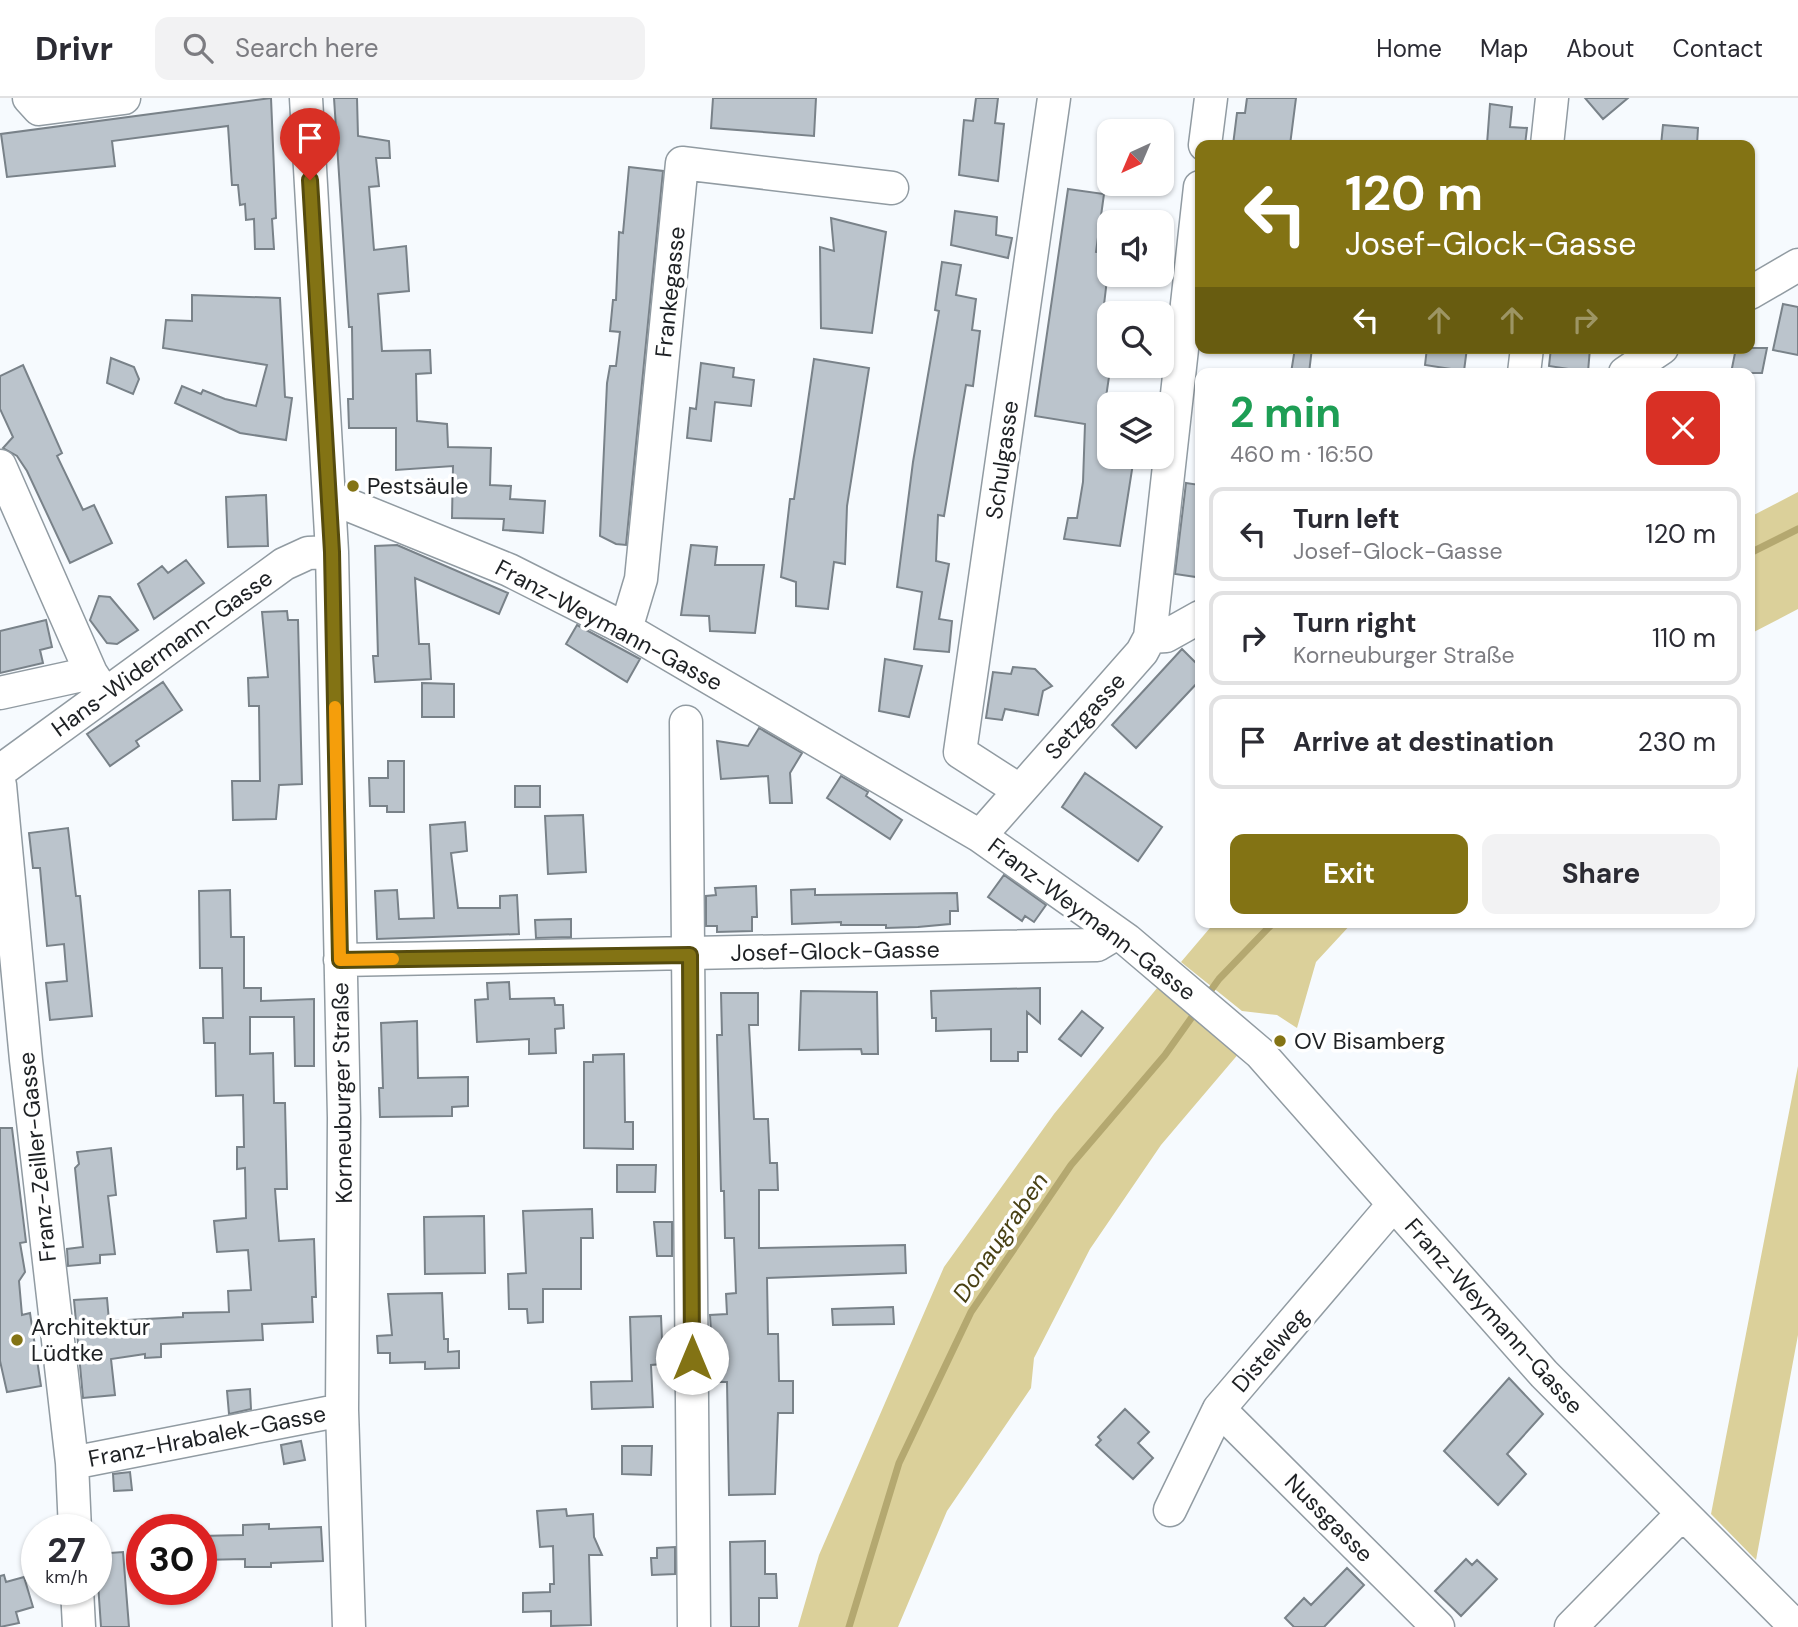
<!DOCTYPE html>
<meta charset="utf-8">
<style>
body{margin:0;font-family:"DM Sans",sans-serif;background:#f2f2f3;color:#2b2b33;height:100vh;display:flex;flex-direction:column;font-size:26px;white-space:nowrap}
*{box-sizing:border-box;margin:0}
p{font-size:23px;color:#7c7c81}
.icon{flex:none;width:38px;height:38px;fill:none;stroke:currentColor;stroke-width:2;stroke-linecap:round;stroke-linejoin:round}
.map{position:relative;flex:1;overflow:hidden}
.drawer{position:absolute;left:1195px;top:270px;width:560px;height:560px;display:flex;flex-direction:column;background:#fff;border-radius:14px;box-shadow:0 2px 5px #0004}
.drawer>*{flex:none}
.guide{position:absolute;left:1195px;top:42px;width:560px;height:214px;border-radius:14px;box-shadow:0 2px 5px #0004;background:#837314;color:#fff;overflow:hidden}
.needle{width:46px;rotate:224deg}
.controls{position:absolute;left:1097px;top:21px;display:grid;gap:14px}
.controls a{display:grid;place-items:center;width:77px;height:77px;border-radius:14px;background:#fff;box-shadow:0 2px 5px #0004;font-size:35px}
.speed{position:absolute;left:21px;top:1416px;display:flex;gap:14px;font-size:35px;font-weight:700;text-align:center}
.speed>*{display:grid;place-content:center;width:91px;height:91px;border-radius:50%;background:#fff;box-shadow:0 2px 5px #0004;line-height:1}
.speed small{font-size:18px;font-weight:400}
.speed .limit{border:10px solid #d22;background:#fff;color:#111}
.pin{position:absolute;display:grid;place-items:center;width:60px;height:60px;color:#fff;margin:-72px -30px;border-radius:50% 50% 50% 0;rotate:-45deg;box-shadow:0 0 7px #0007}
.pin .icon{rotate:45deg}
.me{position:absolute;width:77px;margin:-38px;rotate:0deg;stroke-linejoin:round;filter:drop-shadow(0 0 5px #0008)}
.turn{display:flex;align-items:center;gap:24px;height:147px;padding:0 35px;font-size:32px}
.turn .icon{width:91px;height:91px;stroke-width:2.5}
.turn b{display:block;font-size:49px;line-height:60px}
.lanes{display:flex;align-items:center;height:66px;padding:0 35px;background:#0003;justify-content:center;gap:35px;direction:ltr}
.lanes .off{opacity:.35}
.round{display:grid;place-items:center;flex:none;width:74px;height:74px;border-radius:14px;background:#f2f2f3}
.headline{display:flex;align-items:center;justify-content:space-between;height:119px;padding:0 35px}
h1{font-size:42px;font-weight:700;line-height:52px;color:#1e9e55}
.primary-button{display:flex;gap:14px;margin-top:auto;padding:14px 35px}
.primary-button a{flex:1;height:80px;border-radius:14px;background:#837314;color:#fff;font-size:28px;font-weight:700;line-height:80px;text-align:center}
.primary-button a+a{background:#f2f2f3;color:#2b2b33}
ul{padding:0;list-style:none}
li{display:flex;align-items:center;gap:21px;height:94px;margin:0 14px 10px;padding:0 21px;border:4px solid #e1e1e2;border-radius:14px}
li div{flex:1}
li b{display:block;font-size:26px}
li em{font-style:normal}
header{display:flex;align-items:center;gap:42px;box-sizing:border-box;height:98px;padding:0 35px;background:#fff;border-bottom:2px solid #e1e1e2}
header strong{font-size:33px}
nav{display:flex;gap:38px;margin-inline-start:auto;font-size:24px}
.search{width:490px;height:63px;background:#f2f2f3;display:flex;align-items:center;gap:18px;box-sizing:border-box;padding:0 24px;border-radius:14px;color:#7c7c81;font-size:26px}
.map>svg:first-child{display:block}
.green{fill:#dbd09a}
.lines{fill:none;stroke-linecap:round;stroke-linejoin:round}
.stream{stroke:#b4a870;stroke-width:7}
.building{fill:#bbc4cc;stroke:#798289;stroke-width:2}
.minor-casing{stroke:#919ba2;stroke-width:35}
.minor{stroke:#fff;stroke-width:32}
.route-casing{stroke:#554b0d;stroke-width:18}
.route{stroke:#837314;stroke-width:12}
.slow{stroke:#f59e0b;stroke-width:12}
.poi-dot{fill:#837314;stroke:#fff;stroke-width:2.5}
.labels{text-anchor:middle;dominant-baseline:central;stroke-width:7;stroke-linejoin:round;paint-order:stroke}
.street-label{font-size:23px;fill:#1e2124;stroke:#fff}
.poi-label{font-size:23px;fill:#1e2124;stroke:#fff;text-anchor:start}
.water-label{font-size:24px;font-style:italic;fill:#494114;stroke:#fff}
</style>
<header>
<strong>Drivr</strong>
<div class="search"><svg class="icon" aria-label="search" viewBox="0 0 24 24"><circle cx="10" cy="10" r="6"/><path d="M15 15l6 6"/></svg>Search here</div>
<nav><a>Home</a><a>Map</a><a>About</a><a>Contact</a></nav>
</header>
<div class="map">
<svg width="1798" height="1529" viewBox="0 0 1798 1529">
<rect width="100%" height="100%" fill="#f6fafe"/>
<!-- green -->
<path class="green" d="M1798,394V511L1750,536V419Z
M1215,824H1353L1316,864L1297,930L1277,917L1242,913L1181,864Z
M1162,884L1240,954L1161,1047L1090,1151L1034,1260L1031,1290L947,1413L898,1529H798L819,1457L944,1169L1054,1016Z
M1798,968V1237L1756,1462L1711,1416Z"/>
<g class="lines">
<!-- stream -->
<path class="stream" d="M1750,455L1798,431
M1206,899L1219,881L1274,824
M849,1529L899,1365L971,1214L1071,1067L1165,957L1197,912"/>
</g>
<!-- building -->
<path class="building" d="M271,0L276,120L272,121L274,151H255L254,121L246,122L245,106L240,107L238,87H232L228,28L112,43L115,68L7,79L1,36Z
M334,0H357L358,38L389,43L390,60H376L379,88L369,89L374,152L406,148L409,193L378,196L382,253L430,252L431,275L416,276L417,323L447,326L448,349L491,350L490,387L511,388L510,401L545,403L543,435L503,432L504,421L452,420L453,368L396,372V330H349L348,301H353L352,229H349Z
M713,0H816L814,38L711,30Z
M976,0H998L995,25L1004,26L998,83L959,77L964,22L973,23Z
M1247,0H1296L1290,47H1233L1237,15H1245Z
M1585,0H1628L1603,21Z
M1490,6L1512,9L1510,29L1527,30L1525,47L1487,46Z
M1663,27L1698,30L1697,47H1661Z
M629,69L663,73L626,447L616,446L600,438L607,285L610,268H616L620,234L610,233L613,202H616L619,134L623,135Z
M1068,91L1104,96L1096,154L1110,156L1101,232L1110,233V272L1100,340L1110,341V359H1134L1120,448L1064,441L1068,420H1077L1083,384L1085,326L1035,318Z
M955,113L997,119L996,137L1012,140L1008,160L951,147Z
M831,120L886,134L872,235L821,230L820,149L834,153Z
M942,164L961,167L956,197L976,201L972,232L980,233L973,288L966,287L944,418L938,417L936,463L949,466L939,521L952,523L949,554L914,551L922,494L897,489L913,364L939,213L935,212Z
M192,197L280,200L285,299L292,300L286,342L240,335L175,305L182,288L201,296L203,292L225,301L256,308L267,267L163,250L166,222L192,223Z
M1783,206L1798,209V257L1773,252Z
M1295,250H1312L1309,275H1291Z
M1427,250H1467L1464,273L1425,267Z
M1551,250H1590L1588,274L1549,268Z
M1736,250H1767L1762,275H1731Z
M111,260L134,269L139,281L133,296L107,285Z
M814,261L869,270L847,408L845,466L834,464L828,511L796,508V484L781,479L790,401H794Z
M701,265L734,270L733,279L754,282L751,308L715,304L711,343L687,340L690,310L696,311Z
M23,267L62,355L57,358L83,412L94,407L112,445L70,465L27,373L17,358L3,350L13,339L0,311V278Z
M1186,385L1200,387V445L1196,479L1175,476Z
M266,397L268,448L228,449L226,399Z
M397,447L508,495L499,516L415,480L419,546H429L431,581L375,584L373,558H378L375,448Z
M691,447L717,449L715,467H764L755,535L710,533L709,518L681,517Z
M186,462L204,485L154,521L138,486L162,468L168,475Z
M99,498L110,499L138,532L117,546L107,545L90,522Z
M287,513L288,522H298L302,686L279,687L276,721L233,722L232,683H260L259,608H249L248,580L268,579L262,514Z
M46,522L52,549L40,552L43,565L0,575V533Z
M577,527L640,561L627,584L566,546Z
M1182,551L1200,569V582L1136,650L1112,627Z
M885,561L922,568L909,619L879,613Z
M1013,569L1035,571L1052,588L1043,593L1038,617L1005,611L1002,622L986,620L993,574L1011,576Z
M163,584L182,612L136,643L139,648L110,668L87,636Z
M422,585L454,586V619H422Z
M759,630L802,655L790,675L792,705H770L768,678L721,681L717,643L748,648Z
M388,663H404V714H387V708H370L369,680H388Z
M1085,675L1162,729L1138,763L1062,709Z
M841,678L868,694L866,698L902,722L890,741L827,700Z
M515,688H540V709H515Z
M583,717L586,774L548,776L545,718Z
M465,724L467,753L451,755L458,810H500V798L517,797L519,836L377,841L375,793L397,792L399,821L434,820L430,727Z
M68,730L76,798H80L92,918L50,922L46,885L67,883L64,846L47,848L40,770H33L29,735Z
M1004,777L1046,807L1034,824L1025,818L1022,823L988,799Z
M756,788L757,819H752V833L717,834V828H706V798L716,797L715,790Z
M815,791V797L957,795L958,813H950V826L918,829L886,830V827H841V824L792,826L791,792Z
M230,792L231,839H244V890H261V903L314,901V968H295L294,919H250V956L273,955L274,1005H285L287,1091H275L279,1143L314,1141L316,1199H312L313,1224L262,1226L263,1242L161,1246V1259L145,1260V1256L111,1261L115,1297L83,1300L74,1202L107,1200L109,1223L183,1219V1215L229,1214L228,1193L251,1192L248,1152L217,1154L214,1123L246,1120L245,1070L237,1071V1049H244L243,997L216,998L215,945H204L203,920H223L222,870H200L199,793Z
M571,821V839L536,840L535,822Z
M509,884L510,901L554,900L555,907H563L564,930L555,931L556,955L529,956V941L477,944L475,902L488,901L487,885Z
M1040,890V925L1027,914V954H1018V963H991V931L936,933V920H932L931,893Z
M801,893L877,894L878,956H862L861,951L799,952Z
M721,895H758V927H749L754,1021H768L770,1065H777L778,1092H759V1150L905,1147L906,1175L767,1180L768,1236H778L779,1283H793V1315H778L775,1396L729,1397L727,1284H714L710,1217L727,1216L726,1196L736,1195L734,1140H725L724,1093H721L717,937H722Z
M1082,913L1103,930L1081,958L1059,941Z
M417,923L418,980L468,979V1008L452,1009V1018L380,1019L379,990H383L381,925Z
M624,956L625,1024H633V1051L584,1050V964H593V957Z
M0,1030H12L26,1144L20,1145L25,1174L19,1183L22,1217L30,1215L41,1288L7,1294L0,1263Z
M111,1050L116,1097L108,1098L115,1156L100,1157V1165L68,1168L67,1151L83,1149L75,1070L79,1066L77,1054Z
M617,1067H656L655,1094H617Z
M592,1111L593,1140H581V1191H543V1224L528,1225L527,1211H509L508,1176L526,1175L523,1113Z
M484,1118L485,1175L425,1176L424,1119Z
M654,1124H672V1158H657Z
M442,1195L444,1241H448V1254L459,1253V1270L425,1271V1264L390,1265V1255H378L377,1238L392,1237L388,1196Z
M893,1209L894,1226L833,1227L832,1211Z
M661,1218L663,1266L651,1267L653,1309L592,1311L591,1284L632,1283L630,1219Z
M1509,1280L1543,1316L1507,1356L1526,1376L1498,1407L1444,1353Z
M250,1291L251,1311L229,1316L227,1293Z
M1125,1311L1149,1334L1138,1345L1153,1360L1133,1381L1096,1347L1101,1342L1098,1339Z
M301,1343L305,1362L284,1366L281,1347Z
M622,1348H652L651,1377L622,1376Z
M130,1374L132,1392L114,1393L113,1376Z
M566,1411L567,1418L593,1416L594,1439L602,1457H589L591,1527L551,1528V1513L523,1514V1495L550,1494V1486H554L553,1448L540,1449L537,1413Z
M269,1426V1431L321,1429L323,1463L271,1465V1469H245V1461L201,1462V1438L243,1437V1427Z
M765,1443V1476H776L777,1500H759V1529H731L730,1444Z
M675,1449V1476L652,1477L651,1460H657V1450Z
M123,1454L129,1529H101L96,1456Z
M1466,1461L1472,1467L1477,1462L1497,1481L1461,1518L1435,1493Z
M1347,1470L1364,1487L1324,1529H1294L1285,1520L1304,1500L1311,1507Z
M4,1477L6,1484L24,1479L33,1509L16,1514L19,1525L0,1529V1478Z"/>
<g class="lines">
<!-- minor casing -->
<g class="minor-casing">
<path id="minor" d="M29,0L39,11L124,0
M306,0L332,454L344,1020L342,1312L349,1529
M1205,47L1211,0
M1547,47L1552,0
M1750,195L1798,167
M1524,275L1527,250
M1625,275L1662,250
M0,368L91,575L104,595
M329,399L509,472L626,531L980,738L1127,842L1260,955L1544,1276L1796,1529
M626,531L641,481L682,65L892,90
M1150,539L1166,538L1200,519
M0,595L91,575
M686,624L694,1529
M0,673L284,466L308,455L332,454
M0,687L26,962L72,1365L75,1432
M1019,692L960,654L1054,0
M980,738L1142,554L1150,539L1200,89
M340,862L1097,847L1117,835
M1219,1311L1438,1529
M72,1365L342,1312
M1170,1412L1219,1311L1393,1107
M77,1491L79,1529
M1571,1529L1681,1417"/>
</g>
<!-- minor -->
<use href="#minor" class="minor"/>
</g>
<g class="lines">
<!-- route casing -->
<g class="route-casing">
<path id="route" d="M310,82L332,454L340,862L690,857L692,1260"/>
</g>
<!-- route -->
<use href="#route" class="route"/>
<!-- slow -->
<path class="slow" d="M335,609L340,862L393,861"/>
</g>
<!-- markers -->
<g class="poi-dot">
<circle cx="353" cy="388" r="7"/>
<circle cx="1280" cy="943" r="7"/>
<circle cx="17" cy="1242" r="7"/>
</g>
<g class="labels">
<!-- street labels -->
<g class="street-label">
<text transform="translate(670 194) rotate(-84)">Frankegasse</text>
<text transform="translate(1002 362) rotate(-82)">Schulgasse</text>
<text transform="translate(609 527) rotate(28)">Franz-Weymann-Gasse</text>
<text transform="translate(162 555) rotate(-36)">Hans-Widermann-Gasse</text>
<text transform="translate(1085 618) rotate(-48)">Setzgasse</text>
<text transform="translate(1092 821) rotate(37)">Franz-Weymann-Gasse</text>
<text transform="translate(835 853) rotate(-1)">Josef-Glock-Gasse</text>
<text transform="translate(342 995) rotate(-91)">Korneuburger Straße</text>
<text transform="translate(37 1059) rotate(-96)">Franz-Zeiller-Gasse</text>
<text transform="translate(1494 1218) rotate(48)">Franz-Weymann-Gasse</text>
<text transform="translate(1270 1252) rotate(-49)">Distelweg</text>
<text transform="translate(207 1338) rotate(-11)">Franz-Hrabalek-Gasse</text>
<text transform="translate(1329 1420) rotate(45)">Nussgasse</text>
</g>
<!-- poi labels -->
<g class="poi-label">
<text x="367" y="388">Pestsäule</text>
<text x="1294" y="943">OV Bisamberg</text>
<text x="31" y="1229">Architektur<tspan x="31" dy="26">Lüdtke</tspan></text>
</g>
<!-- water labels -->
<g class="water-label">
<text transform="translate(1000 1139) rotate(-56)">Donaugraben</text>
</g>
</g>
</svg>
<div class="controls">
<a><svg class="needle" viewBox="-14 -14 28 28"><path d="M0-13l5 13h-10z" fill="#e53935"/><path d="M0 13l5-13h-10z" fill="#7c7c81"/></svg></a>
<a><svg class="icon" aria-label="sound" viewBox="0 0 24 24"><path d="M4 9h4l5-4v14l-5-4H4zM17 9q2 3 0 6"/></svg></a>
<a><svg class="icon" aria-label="search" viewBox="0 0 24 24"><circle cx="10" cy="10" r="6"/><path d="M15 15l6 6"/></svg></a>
<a><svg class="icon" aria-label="layers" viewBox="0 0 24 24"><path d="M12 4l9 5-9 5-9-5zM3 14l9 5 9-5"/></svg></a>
</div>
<div class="speed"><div>27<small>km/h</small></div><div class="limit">30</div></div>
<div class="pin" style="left:310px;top:82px;background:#d93025"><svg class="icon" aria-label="arrive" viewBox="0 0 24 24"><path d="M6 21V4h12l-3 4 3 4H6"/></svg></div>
<svg class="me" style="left:692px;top:1260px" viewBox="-20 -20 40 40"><circle r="19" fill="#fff"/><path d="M0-13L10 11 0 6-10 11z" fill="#837314"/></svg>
<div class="guide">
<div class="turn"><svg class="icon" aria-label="left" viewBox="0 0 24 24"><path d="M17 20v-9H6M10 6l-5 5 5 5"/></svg><div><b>120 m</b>Josef-Glock-Gasse</div></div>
<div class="lanes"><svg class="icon" aria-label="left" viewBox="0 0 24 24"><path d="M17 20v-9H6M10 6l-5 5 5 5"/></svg><svg class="icon off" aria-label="ahead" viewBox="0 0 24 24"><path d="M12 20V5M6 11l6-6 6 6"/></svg><svg class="icon off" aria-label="ahead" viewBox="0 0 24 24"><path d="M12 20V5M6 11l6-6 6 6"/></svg><svg class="icon off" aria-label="right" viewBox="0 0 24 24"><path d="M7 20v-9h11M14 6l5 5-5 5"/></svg></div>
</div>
<section class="drawer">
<div class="headline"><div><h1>2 min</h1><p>460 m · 16:50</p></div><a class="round" style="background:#d93025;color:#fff"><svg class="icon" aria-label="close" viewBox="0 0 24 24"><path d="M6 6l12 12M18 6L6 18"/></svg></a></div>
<ul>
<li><svg class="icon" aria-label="left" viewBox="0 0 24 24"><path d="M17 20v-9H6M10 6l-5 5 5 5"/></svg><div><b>Turn left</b><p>Josef-Glock-Gasse</p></div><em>120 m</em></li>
<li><svg class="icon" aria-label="right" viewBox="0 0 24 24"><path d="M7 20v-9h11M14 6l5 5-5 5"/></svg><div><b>Turn right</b><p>Korneuburger Straße</p></div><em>110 m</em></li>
<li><svg class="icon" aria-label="arrive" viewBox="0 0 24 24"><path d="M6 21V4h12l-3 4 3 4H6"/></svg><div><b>Arrive at destination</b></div><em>230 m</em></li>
</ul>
<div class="primary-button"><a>Exit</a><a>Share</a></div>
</section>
</div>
